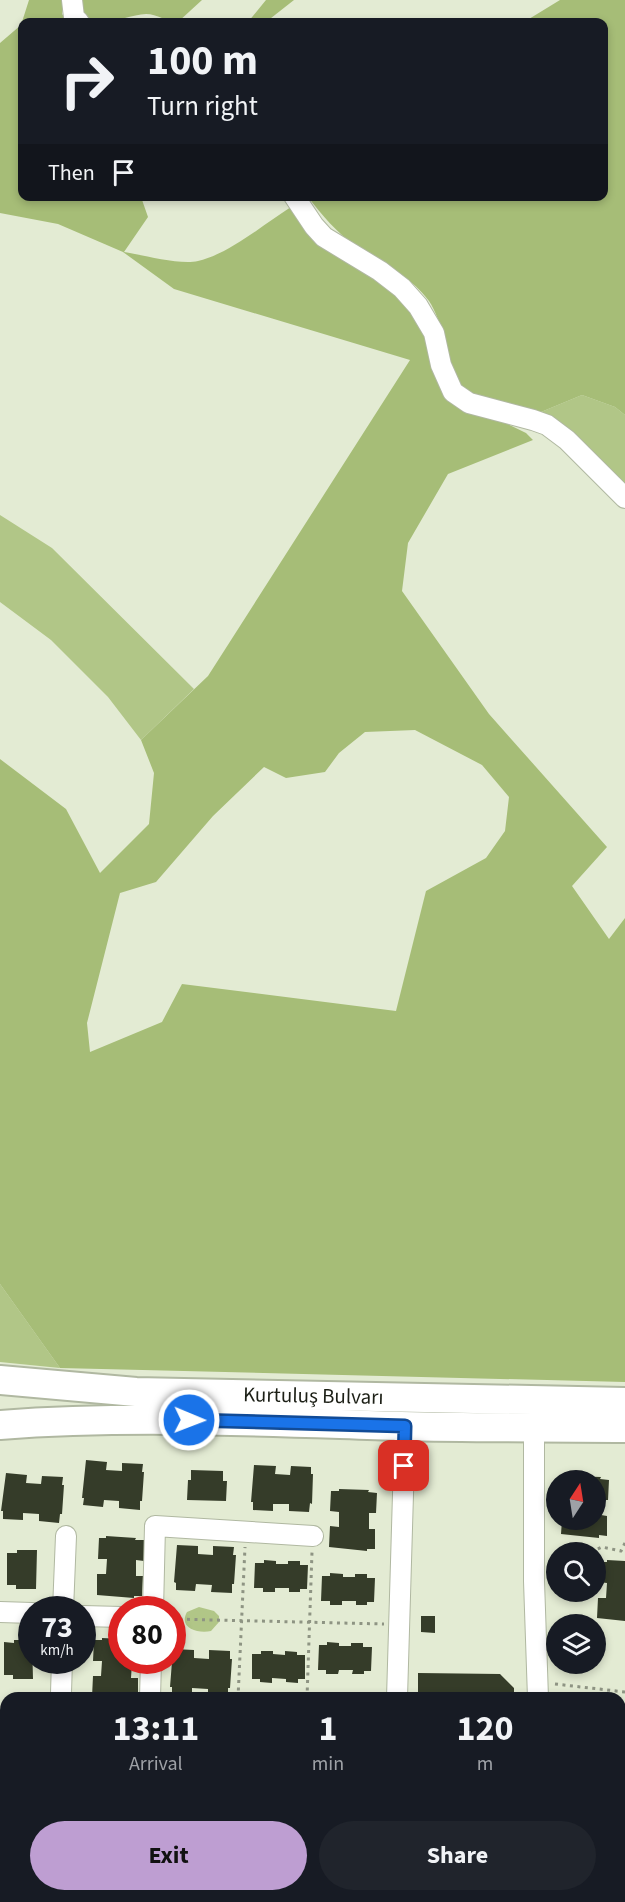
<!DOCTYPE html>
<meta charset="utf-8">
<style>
body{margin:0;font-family:"Source Sans 3",sans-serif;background:#20242c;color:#f1f3f6;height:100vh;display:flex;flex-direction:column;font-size:22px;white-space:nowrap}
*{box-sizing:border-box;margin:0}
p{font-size:20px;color:#9ea1a6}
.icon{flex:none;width:33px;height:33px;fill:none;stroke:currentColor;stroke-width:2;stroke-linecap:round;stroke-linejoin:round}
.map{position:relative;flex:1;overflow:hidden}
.drawer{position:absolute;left:0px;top:1692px;width:626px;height:210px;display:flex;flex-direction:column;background:#171b24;border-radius:18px 18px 0 0;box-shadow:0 3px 9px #0003}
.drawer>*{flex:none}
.guide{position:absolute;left:18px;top:18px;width:590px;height:183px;border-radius:12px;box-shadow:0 3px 9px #0003;background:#171b24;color:#f1f3f6;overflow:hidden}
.needle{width:39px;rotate:12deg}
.controls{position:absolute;left:546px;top:1470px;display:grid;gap:12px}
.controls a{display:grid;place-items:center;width:60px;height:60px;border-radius:50%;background:#171b24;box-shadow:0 3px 9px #0003;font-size:30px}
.speed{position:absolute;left:18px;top:1596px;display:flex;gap:12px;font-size:30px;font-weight:700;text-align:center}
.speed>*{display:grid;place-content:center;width:78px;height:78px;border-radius:50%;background:#171b24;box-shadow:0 3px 9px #0003;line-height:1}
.speed small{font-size:15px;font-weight:400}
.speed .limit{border:9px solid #d22;background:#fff;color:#111}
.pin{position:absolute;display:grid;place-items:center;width:51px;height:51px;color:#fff;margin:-26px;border-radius:12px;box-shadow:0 3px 9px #0006}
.me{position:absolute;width:66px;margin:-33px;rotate:91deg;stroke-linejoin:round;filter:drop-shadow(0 0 4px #0008)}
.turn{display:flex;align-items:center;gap:21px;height:126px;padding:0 30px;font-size:27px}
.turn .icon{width:78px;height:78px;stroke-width:2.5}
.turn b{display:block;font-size:42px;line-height:51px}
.then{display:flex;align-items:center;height:57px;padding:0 30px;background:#0003;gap:12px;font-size:22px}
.eta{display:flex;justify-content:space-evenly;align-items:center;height:102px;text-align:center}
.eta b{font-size:36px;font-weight:700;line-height:42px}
.primary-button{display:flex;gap:12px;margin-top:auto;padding:12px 30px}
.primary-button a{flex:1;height:69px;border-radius:36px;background:#be9ed2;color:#111;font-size:24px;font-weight:700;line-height:69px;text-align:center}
.primary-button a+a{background:#20242c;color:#f1f3f6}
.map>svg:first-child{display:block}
.green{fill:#b1c687}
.forest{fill:#a6bd77;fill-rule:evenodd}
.building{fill:#353c29}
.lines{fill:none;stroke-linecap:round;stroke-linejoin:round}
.minor-casing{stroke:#b0b8a1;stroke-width:22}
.major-casing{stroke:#b0b8a1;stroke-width:28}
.highway-casing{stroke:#b0b8a1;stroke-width:32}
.path{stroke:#8e9483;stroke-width:3;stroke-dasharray:3 4.5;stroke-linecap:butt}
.minor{stroke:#fff;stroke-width:20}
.major{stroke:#fff;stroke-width:26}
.highway{stroke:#fff;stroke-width:28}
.route-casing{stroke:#114b97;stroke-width:15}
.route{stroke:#1a73e8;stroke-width:10}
.labels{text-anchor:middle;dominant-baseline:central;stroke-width:6;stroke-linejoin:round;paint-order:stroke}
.street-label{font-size:21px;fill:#1c1f16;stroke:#fff}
</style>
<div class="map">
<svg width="625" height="1902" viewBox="0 0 625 1902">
<rect width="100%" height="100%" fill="#e3ebd3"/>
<!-- green -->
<path class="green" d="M582,395L615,407L625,415V484L563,426L541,412Z
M0,515L52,548L194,689L141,740L108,697L51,640L0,602Z
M0,1284L60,1368L0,1362Z
M199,1607L214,1611L219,1616V1622L211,1631C198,1634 178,1628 187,1612Z
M109,1896H290V1902H109Z
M323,1896H393V1902H323Z
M412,1896H520V1902H412Z"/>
<!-- forest -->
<path class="forest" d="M29,0H64L62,14L69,22H22V196L141,197L148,217L124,252C143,255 179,265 198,261C229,254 264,224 291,207L390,288L420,320L436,376L497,419L526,433L533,440L448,474L408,543L402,591L489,714L607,847L572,886L609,939L625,918V1382L60,1368L0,1284V759L66,809L100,873L149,824L154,773L141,740L208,676L410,360L174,289L123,252L58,224L0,213V43L21,25ZM415,730L482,765L509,797L505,831L486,858L426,891L396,1011L182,984L162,1022L90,1052L87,1023L120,893L156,882L213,816L264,767L286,778L325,772L339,753L365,732Z
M79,0H202L178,22C167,22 157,14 146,14C123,15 83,39 79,0Z
M266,0H294L266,22H248Z
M560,0H625V415L615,407L582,395L541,412L470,394L457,385C451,364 441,318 429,301C410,275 382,264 356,246C337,233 322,215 308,197L603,196V22H524Z"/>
<!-- building -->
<path class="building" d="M86,1460L107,1462L106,1470L122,1471V1463L143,1464L142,1472H144L142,1501H140V1510L119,1508V1501L104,1500L103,1507L83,1505L84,1498H82Z
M254,1465L276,1466L275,1474L290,1475L291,1466L311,1467V1474H313L312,1504L310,1503L309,1512L289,1511V1504H273V1511L253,1510V1502H251Z
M191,1470L223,1471V1481H227L226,1501L187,1500L188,1480H191Z
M6,1473L27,1475L26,1483L41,1484L42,1476L63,1477L62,1485H64L62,1514H60L59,1523L39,1521V1514L23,1513V1520L3,1519V1511H1Z
M571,1476L601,1477L600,1479L609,1480L608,1500H601V1515L607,1516V1536L599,1535V1538L561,1534L562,1520H596V1480H563V1477L571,1478Z
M339,1489L369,1490L368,1492L377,1493L376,1513H369V1529H375V1549H367V1551L329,1547L330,1526L339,1527V1512L330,1511L331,1491H339Z
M106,1536L136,1538L135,1540H144V1561L136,1560V1576H143L142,1596H134V1598L97,1595V1574H106L107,1559H98L99,1538H106Z
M177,1545L198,1546V1554L213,1555V1546L234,1547L233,1555H236L234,1584H232V1593L211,1592L212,1585L196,1584L195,1591L176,1590V1583L174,1582Z
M17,1550H37L36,1589H16V1585H7V1553H17Z
M264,1560L276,1561V1564H288V1561H300V1565H308L307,1589H300V1592H289V1588H275V1592H263V1588H254L255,1563H264Z
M607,1560L625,1561V1621L597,1618L598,1598H606L607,1583L598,1582L599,1562H607Z
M330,1573L343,1574V1577H355V1574H367V1578H375L374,1602H367V1605H356V1601H342V1605H330V1601H321L322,1576H330Z
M421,1616H435V1633L421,1632Z
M102,1638L122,1639V1660H139V1663H132L131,1678H138V1698L92,1697L93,1676H101L102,1661H93L94,1640H102Z
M14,1640H32L33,1679H13V1675H4V1642L14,1643Z
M327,1642L339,1643V1646H351V1643H363V1647H372L371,1671H364V1674H352L353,1670H339L338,1674H326V1670H318L319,1645H327Z
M173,1649L194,1650V1658L209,1659V1650L230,1651V1659H232L230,1688H228V1697L208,1696V1689L192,1688V1695L172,1694V1687H170Z
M261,1651H273V1654L285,1655V1651L297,1652V1655H305V1679H298V1683L286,1682V1679L272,1678V1683L260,1682V1679H252V1654H261Z
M418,1673L500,1674L514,1688V1698H418Z
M620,1711H623V1732H620Z
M1,1713L6,1714V1759H0Z
M600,1896H609L617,1902H595Z"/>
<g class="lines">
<!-- minor casing -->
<g class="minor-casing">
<path id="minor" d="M72,0L74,17L79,22
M294,196L314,226L324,237L380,271L402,288L418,306L434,333L441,365L453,392L469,403L533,420L547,425L567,440L625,498
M534,1427V1581L538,1698
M63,1610L66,1536
M153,1610L155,1526L313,1536
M0,1612L32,1613
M82,1616L122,1617
M61,1693L62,1660
M150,1698L151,1660
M397,1698L405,1426
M0,1796H6
M620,1811H625
M0,1867L6,1865
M297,1902V1896
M313,1902L314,1896
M401,1902V1896
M534,1902V1896"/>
</g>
<!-- major casing -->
<g class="major-casing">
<path id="major" d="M0,1824H6
M620,1839H625
M0,1843H6
M620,1857H625"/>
</g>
<!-- highway casing -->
<g class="highway-casing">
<g id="highway">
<path id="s1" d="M0,1380L136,1392L625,1402"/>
<path d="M0,1425C134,1415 267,1422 401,1426C476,1428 550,1427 625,1428"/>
</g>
</g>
<!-- path -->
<path class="path" d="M591,1552L602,1547L621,1551L625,1543
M172,1619L384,1624
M555,1684L625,1692
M238,1698L245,1547
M307,1698L312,1552
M104,1896V1902"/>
<!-- minor -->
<use href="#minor" class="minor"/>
<!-- major -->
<use href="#major" class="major"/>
<!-- highway -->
<use href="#highway" class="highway"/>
</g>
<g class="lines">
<!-- route casing -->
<g class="route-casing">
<path id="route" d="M189,1420L405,1426L404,1466"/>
</g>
<!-- route -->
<use href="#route" class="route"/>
</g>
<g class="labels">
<!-- street labels -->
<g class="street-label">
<text stroke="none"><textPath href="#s1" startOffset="314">Kurtuluş Bulvarı</textPath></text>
</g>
</g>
</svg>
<div class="controls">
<a><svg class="needle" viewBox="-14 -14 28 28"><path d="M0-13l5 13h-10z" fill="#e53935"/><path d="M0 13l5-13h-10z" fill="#9ea1a6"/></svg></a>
<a><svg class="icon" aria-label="search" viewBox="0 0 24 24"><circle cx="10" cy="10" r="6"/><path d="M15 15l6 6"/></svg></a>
<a><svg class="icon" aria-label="layers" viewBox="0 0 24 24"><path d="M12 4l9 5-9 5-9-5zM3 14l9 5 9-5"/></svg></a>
</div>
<div class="speed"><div>73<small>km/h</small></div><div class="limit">80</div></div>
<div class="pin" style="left:404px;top:1466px;background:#d93025"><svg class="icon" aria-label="arrive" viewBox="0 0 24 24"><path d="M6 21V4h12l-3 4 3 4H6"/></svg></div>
<svg class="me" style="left:189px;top:1420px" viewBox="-20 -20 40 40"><circle r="17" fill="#1a73e8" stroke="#fff" stroke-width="3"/><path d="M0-11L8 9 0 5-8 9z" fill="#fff"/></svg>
<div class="guide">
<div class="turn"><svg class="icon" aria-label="right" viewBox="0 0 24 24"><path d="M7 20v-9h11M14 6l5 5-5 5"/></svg><div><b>100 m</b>Turn right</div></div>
<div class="then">Then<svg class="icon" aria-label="arrive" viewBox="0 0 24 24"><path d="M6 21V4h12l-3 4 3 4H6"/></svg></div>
</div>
<section class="drawer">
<div class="eta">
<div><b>13:11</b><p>Arrival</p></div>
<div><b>1</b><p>min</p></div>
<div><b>120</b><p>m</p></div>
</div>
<div class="primary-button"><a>Exit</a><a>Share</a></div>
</section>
</div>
